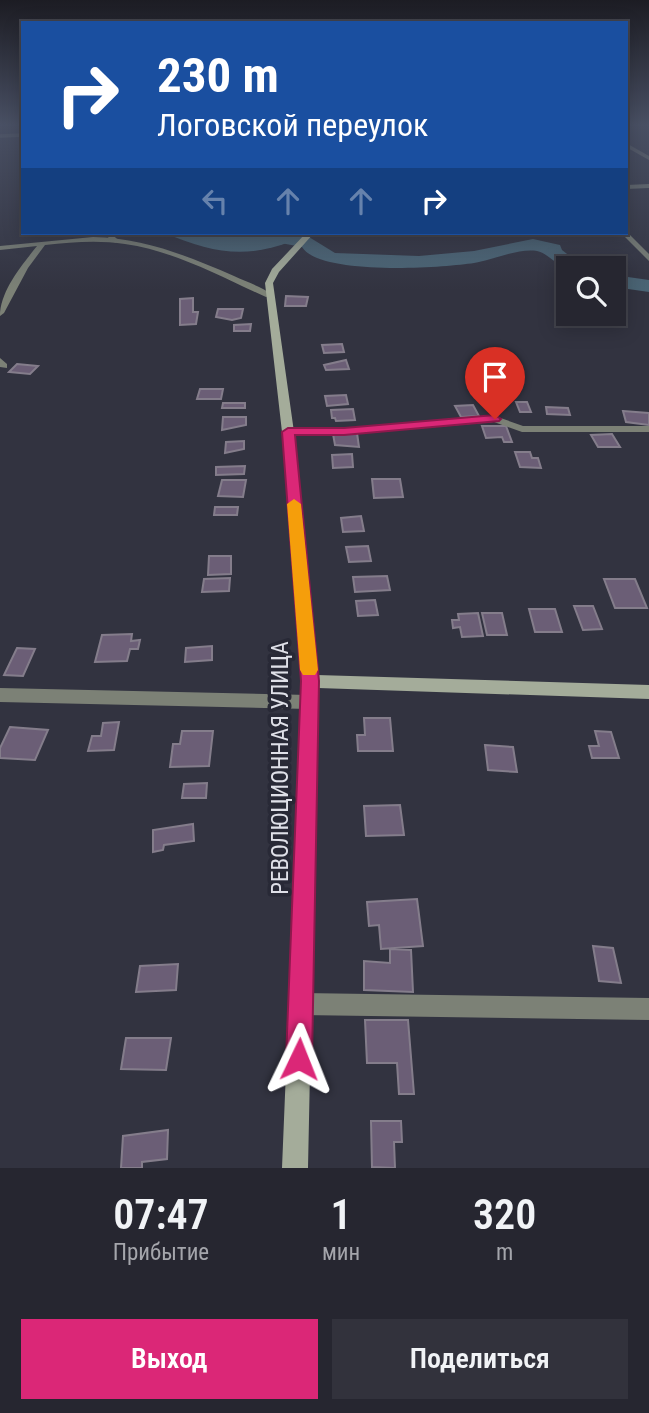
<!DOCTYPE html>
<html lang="ru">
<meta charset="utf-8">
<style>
body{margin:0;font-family:"Roboto Condensed",sans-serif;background:#32323c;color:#f1f3f6;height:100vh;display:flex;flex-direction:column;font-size:26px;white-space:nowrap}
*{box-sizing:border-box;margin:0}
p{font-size:23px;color:#a4a5ab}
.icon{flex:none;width:38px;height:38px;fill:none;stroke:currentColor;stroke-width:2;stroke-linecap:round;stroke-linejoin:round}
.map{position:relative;height:1168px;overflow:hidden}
.side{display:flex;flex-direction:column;background:#262630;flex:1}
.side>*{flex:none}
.banner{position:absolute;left:21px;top:21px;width:607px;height:214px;border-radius:0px;box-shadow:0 4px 18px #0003,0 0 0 2px #42434c;background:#1a4fa0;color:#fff;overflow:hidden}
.fabs{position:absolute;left:556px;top:256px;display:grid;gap:14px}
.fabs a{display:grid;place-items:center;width:70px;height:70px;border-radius:0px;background:#262630;box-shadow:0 4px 18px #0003,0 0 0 2px #42434c;font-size:35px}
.pin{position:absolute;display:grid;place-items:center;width:60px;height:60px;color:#fff;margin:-72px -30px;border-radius:50% 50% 50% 0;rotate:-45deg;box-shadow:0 0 7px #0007}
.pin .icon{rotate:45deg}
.me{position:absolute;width:77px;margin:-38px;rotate:2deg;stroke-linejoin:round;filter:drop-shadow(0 0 5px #0008)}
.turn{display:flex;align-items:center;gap:24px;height:147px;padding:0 21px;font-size:32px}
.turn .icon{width:91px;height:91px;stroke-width:2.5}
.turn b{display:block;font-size:49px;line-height:60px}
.lanes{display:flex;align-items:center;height:66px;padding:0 21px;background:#0003;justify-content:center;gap:35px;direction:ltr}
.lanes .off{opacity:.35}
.eta{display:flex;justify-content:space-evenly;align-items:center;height:119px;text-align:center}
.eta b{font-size:42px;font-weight:600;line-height:49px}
.action{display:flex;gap:14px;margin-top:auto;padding:14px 21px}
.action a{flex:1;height:80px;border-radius:0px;background:#db2777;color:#fff;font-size:28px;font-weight:600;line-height:80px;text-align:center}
.action a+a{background:#32323c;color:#f1f3f6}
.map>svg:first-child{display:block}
.water{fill:#4a6474}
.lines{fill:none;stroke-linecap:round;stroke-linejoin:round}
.river{fill:#4a6474;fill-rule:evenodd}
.building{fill:#6b5e76;stroke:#847d8b;stroke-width:2}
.lane-far1{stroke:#7c8176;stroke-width:3.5}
.lane{stroke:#7c8176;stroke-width:4.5}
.street{fill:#7c8176;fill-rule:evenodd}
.secondary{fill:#a4ac9a;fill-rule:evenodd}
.route{fill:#db2777;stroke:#8e194d;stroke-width:2}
.slow{fill:#f59e0b}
.labels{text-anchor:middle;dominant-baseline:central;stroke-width:7;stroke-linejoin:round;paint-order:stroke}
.street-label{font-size:23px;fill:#dfe0e8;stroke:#282936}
</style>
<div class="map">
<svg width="649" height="1168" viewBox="0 0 649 1168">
<rect width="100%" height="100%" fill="#323340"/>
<!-- water -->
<path class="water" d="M164,233H297L292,241C243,260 212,252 164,233Z"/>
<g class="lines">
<!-- river -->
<path class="river" d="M246,233H283L309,237L335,253L419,256L474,251L533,239L560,245L562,250L585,268H569L568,272C559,266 547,253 537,251C518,248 493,260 474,263C441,268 320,276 302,247L249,237Z
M614,275L649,280V292L614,287Z"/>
</g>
<!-- building -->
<path class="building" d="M286,296L308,297L306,306H285Z
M193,298V312H198L196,324L180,325V299Z
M218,309H243L241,318L232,320L216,317Z
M251,324L250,331H234V325Z
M342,344L344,352L324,353L322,345Z
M346,360L349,369L326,370L324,365Z
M17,364L38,366L30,374L9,372Z
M200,389H223L221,399H197Z
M346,395L348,404L327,406L325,396Z
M516,402H527L531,412H520Z
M223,403H245V408H222Z
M473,405L479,416L461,417L455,406Z
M546,407L568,408L570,415L547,414Z
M353,409L355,420L336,421L335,418H332L331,410Z
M623,411L649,413V425L626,422Z
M223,417H246V425L222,430Z
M482,426H506L512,442H504L502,437L486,438Z
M357,433L359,447L335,445L333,434Z
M612,434L620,447H598L591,435Z
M244,441V449L225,453L226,442Z
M515,452H530L532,458H538L541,468L520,467Z
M352,454L353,467L333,468L332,455Z
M245,466L244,474L216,475V467Z
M372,479H400L403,497L374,498Z
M222,480H246L243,497L218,496Z
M215,507H238L237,515H214Z
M361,516L364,531L343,532L341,518Z
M368,546L371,561L349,562L346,547Z
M209,556H231V574L208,575Z
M387,576L390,590L355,592L353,577Z
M230,578L229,591L202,592L204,579Z
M604,579H635L647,608H615Z
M375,600L378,615L358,616L356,601Z
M574,606H593L602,629L583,630Z
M529,609H555L562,632H535Z
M478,613L483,636L462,637L460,627L453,628L452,620H459L458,614Z
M482,613H502L507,635H487Z
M132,634L131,641L140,640L138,649H130L127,661L95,662L102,635Z
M212,646V660L185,662L186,648Z
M17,648L35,649L23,676L4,675Z
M364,718H390L393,751H358L357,735H365Z
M119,722L114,750L88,751L92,736H101L103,723Z
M10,727L48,730L35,760L0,758V748Z
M182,731H213L209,766L170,767L173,744H180Z
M595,731L611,732L619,758H592L589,746H599Z
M485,745L513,747L517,772L488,770Z
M207,783L206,798H182L184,784Z
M400,805L404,835L366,836L364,806Z
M193,824L194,841L164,845L163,850L153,852V830Z
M417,899L423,946L381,949L379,925L369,926L367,902Z
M593,946L613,948L621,983L599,981Z
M390,949L411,950L413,992L364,990V961L390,963Z
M178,964L176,990L136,992L140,966Z
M365,1020H408L414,1094H399L397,1063H367Z
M126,1038H171L166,1070L121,1069Z
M371,1121H401L402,1142H394L395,1168L372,1167Z
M168,1130L167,1159L142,1162V1168H121L123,1136Z"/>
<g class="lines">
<!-- lane-far1 -->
<path class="lane-far1" d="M0,136L23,135"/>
<!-- lane -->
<path class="lane" d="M106,233L115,240"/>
<!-- street -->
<path class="street" d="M626,143L649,156V160L626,147Z
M649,184V188L626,189V185Z
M626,231L649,254V261L621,233Z
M93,237C144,238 188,256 234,276C247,282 262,287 273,295L266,297C221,277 175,251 125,244C99,240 72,242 45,245L28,268L4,313L0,316C0,291 22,265 37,246L0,250V246Z
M0,358L7,364V368L0,367Z
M495,416L523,426H649V432H522L494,422L344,435H288L282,432L288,429H344Z
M0,688L309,695L315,697L317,702L315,707L309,709L0,702Z
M301,993L649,998V1020L301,1015L293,1012L290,1004L293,996Z"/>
<!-- secondary -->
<path class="secondary" d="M306,233H314L279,272L273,283L294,432L317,675L649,685V699L318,688L308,1168H282L302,681L282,432L265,283L272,269Z"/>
</g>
<!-- sky -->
<linearGradient id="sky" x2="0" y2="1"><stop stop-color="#1c1c23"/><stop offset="0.43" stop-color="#495064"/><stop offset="1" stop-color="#495064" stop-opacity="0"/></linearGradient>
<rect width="649" height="290" fill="url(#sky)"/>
<!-- route -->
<path class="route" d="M495,415L501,419L499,421L344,435H295L319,681L312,1059L308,1068L299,1072L290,1068L286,1059L301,681L282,432L288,428H344Z"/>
<!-- slow -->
<path class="slow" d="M294,499L301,504L318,670L315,675H303L300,670L287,504Z"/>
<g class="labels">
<!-- street labels -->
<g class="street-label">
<text transform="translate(280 768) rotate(-90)">РЕВОЛЮЦИОННАЯ УЛИЦА</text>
</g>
</g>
</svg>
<div class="fabs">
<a><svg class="icon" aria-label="search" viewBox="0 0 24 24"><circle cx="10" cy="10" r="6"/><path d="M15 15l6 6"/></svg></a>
</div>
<div class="pin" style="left:495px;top:419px;background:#d93025"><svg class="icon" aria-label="arrive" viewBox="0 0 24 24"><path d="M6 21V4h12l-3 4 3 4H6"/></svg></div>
<svg class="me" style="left:299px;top:1059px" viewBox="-20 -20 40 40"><path d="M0-17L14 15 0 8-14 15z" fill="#db2777" stroke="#fff" stroke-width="4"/></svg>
<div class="banner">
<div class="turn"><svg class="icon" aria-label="right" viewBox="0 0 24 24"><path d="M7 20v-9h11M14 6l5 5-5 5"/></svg><div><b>230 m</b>Логовской переулок</div></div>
<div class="lanes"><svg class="icon off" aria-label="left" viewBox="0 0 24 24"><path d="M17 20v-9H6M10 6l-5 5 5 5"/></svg><svg class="icon off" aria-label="ahead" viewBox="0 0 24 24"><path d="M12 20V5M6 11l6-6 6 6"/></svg><svg class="icon off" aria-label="ahead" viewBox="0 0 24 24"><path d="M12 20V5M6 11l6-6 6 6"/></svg><svg class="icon" aria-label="right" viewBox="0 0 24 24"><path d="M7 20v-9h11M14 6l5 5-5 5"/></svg></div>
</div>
</div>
<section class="side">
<div class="eta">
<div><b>07:47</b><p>Прибытие</p></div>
<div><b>1</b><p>мин</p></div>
<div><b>320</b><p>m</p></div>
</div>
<div class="action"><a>Выход</a><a>Поделиться</a></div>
</section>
